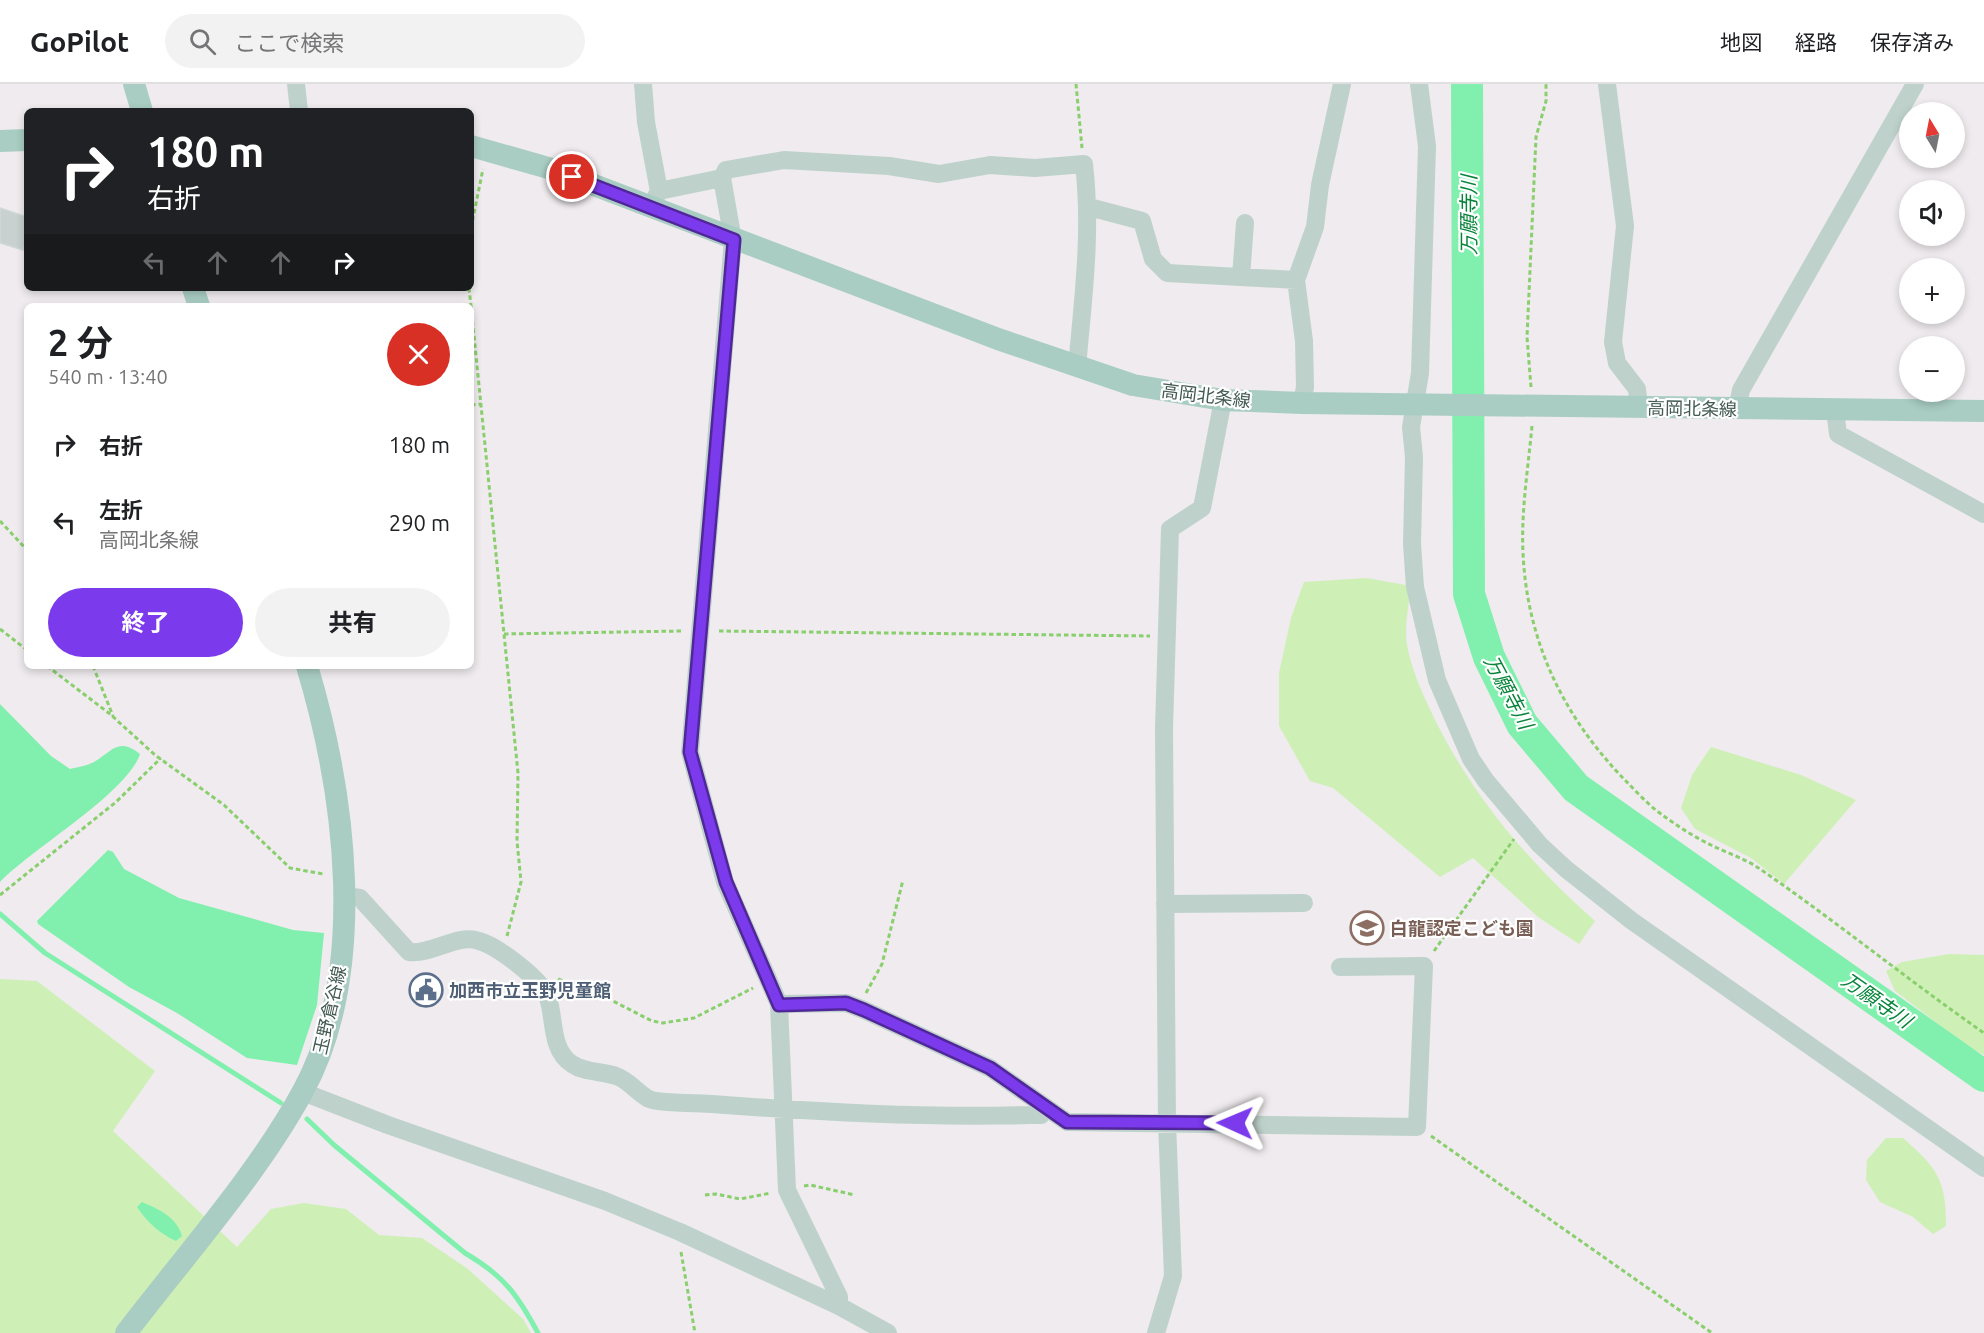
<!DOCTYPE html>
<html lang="ja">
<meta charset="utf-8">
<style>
body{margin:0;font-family:Ubuntu,"Noto Sans JP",sans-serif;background:#f2f2f2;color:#202124;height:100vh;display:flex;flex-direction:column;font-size:22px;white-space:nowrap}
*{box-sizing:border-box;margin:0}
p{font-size:20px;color:#757577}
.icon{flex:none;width:33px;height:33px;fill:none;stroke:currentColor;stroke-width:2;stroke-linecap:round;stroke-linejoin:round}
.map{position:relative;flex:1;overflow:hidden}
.panel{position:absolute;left:24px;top:219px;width:450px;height:366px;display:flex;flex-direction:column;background:#fff;border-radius:9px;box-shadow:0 3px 9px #0003}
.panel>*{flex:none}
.guide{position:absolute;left:24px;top:24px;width:450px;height:183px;border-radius:9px;box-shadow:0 3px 9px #0003;background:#202124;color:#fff;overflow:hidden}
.needle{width:39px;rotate:350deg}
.controls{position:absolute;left:1899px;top:18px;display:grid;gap:12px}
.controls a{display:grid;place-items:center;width:66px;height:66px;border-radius:50%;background:#fff;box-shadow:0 3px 9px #0003;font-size:30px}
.pin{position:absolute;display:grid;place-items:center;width:51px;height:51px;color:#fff;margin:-26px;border:3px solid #fff;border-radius:50%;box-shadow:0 2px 6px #0007}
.me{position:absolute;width:66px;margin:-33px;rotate:271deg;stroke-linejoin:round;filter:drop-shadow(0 0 4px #0008)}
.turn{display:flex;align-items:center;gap:21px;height:126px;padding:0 24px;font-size:27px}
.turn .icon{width:78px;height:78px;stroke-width:2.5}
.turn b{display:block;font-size:42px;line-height:51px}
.lanes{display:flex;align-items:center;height:57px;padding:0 24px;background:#0003;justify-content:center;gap:30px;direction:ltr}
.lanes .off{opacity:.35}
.round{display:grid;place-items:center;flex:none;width:63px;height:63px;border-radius:32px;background:#f2f2f2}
.head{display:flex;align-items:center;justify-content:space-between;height:102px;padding:0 24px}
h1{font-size:36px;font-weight:700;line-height:45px}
.action{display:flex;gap:12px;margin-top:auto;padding:12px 24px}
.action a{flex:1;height:69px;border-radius:36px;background:#7c3aed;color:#fff;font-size:24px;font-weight:700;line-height:69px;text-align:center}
.action a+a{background:#f2f2f2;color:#202124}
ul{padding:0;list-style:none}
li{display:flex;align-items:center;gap:18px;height:78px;padding:0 24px}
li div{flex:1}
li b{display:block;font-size:22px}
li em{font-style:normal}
header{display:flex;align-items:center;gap:36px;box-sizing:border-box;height:84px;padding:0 30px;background:#fff;border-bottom:2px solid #e0e0e0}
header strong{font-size:28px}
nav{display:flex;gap:33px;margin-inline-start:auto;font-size:21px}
.search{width:420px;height:54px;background:#f2f2f2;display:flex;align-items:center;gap:15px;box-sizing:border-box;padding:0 21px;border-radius:33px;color:#757577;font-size:22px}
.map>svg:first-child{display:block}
.green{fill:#cef0b6}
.water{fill:#81efad}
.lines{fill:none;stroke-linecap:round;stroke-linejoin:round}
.stream{stroke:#81efad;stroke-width:5}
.river{stroke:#81efad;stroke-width:32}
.building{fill:#c8d1d0;stroke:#cfd8d7;stroke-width:1.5}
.path{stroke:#8acf6d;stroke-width:3;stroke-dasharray:4.5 3;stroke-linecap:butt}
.minor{stroke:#bed2cb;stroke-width:18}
.major{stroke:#a9cdc2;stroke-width:22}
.route-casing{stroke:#51269a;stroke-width:15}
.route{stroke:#7c3aed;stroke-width:10}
.labels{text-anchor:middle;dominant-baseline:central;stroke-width:4.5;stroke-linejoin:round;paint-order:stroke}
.street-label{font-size:18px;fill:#435a52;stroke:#fff}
.education-label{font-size:18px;font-weight:bold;fill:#785e54;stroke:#fff;text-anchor:start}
.service-label{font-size:18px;font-weight:bold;fill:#4e5e75;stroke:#fff;text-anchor:start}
.water-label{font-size:20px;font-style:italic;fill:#08843a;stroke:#fff}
</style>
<header>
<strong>GoPilot</strong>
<div class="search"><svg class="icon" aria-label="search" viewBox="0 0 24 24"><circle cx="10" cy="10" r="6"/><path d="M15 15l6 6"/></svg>ここで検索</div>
<nav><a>地図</a><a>経路</a><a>保存済み</a></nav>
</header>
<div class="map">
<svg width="1984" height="1249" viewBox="0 0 1984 1249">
<rect width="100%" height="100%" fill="#efebee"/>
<!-- green -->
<path class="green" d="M1367,494L1411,502C1409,521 1403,547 1408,566C1413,590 1425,615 1436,638C1475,715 1530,780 1595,837L1579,860L1538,833L1473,774L1440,793L1333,704L1310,697L1279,642V589L1291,534L1304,498Z
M1711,663L1801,691L1856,716L1784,800L1751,774L1695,745L1681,724L1692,691Z
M1949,870L1984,871V971L1967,962L1895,907L1886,887L1902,878Z
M0,895L37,897L155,987L113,1047L237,1163L271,1125L304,1119L346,1125L379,1151L422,1154L468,1185L523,1235L531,1249H0Z
M1886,1054H1903C1937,1084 1946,1095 1946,1142L1933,1150L1913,1133L1880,1118L1866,1096L1867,1076Z"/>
<!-- water -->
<path class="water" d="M0,620L51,672L70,685C77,683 87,682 94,678C113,667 118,653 140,670C127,709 33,764 0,798Z
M108,766L113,768L124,785L179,814L293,846L324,849L317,921L297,981L247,974L177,929L129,903L38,840L37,837Z
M142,1118C158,1125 177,1133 182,1152L176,1157C159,1149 148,1139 137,1123Z"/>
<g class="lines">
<!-- stream -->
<path class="stream" d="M0,830L45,869L281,1019
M307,1035L334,1061L465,1169C504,1192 517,1210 538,1249"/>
<!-- river -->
<path class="river" d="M1467,0L1469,510L1489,573L1522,640L1576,704L1984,992"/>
</g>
<!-- building -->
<path class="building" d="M0,124L27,133V153L23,166L0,159Z"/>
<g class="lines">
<!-- path -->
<path class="path" d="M1076,0L1082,64
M471,144L483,85
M469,204L471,222
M471,222L518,689L517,757L521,798L507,852
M1531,303L1527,253L1536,53L1546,17V0
M471,321L481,320
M1532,342C1528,385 1521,427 1523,469C1527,556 1562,630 1622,693C1634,705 1647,720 1661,730C1676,741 1694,753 1711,761C1727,769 1746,775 1760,785C1837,838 1908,896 1984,949
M0,437L27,466
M0,545L27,566
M719,547L1150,552
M504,550L682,547
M47,582L110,630L155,671L224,721L290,784L323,790
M93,582L113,632
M0,811L116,718L161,674
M1434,867L1514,755
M558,895L609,915L652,937L663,939L694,934L753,904
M866,909L882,880L903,796
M1431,1052L1712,1249
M804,1102L810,1101L855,1111
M705,1111L716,1110L740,1115L771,1109
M681,1168L695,1249"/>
<!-- minor -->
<path class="minor" d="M296,0L299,27
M643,0L646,38L659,107L650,124
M1419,0L1427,62L1420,289L1411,343L1414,373L1412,460L1415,503L1437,596L1471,675L1486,697L1540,761L1566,785L1632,837L1984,1084
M1607,0L1625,142L1613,258L1617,279L1637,305L1639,323
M659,107L722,94
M1089,123L1142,137L1153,175L1167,189L1296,196
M1241,193L1245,139
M1302,319L1305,303L1304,257L1296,196L1315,143L1320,101L1342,0
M1737,325L1741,306L1915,0
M1835,325L1838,350L1984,430
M346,812L360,814L409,868C432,871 457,849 479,857C497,862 543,896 548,914C555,934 550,966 572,980C585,989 602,987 616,992C629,996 637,1009 649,1015C656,1019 701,1019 712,1020C818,1028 923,1034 1029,1031H1041L1046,1025
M1165,820L1304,819
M779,920L846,919L864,926L990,984L1067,1038L1417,1043L1424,882L1340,883
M303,1008L388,1041L605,1117L680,1148L839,1222L888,1249
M839,1222V1213L787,1106L779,920L725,798L690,668L733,156L722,94L726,86L784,76L889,82L939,90L990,81L1035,84L1084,80C1092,148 1083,215 1077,283
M1156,1249L1173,1192L1167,1038L1164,645L1170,445L1202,424L1223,316"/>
<!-- major -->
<path class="major" d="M134,0L142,27
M0,57L27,56
M471,62L552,85L998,255L1133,301L1223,316L1302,319L1984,327
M193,204L199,222
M126,1249C184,1173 258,1090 303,1007C369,886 345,709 307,582"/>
</g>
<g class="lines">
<!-- route casing -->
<g class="route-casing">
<path id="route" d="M572,93L734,156L690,668L726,798L779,921L846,919L864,926L990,984L1067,1038L1235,1039"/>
</g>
<!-- route -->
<use href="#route" class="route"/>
</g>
<!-- icons -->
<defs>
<g id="school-ring" transform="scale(1.725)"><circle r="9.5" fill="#fff" stroke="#8d6e63" stroke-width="1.5"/><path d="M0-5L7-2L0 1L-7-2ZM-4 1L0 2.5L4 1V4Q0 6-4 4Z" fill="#8d6e63"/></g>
<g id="civic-ring" transform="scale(1.725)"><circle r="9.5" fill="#fff" stroke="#5c6f8a" stroke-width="1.5"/><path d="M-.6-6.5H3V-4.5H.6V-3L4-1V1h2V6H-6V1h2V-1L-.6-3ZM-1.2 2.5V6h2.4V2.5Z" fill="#5c6f8a"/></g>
</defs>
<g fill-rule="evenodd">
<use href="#school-ring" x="1367" y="844"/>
<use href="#civic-ring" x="426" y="906"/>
</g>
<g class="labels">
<!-- street labels -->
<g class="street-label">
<text transform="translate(1206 311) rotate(7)">高岡北条線</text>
<text transform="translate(1692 324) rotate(1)">高岡北条線</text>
<text transform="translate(329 926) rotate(-77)">玉野倉谷線</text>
</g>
<!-- education labels -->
<g class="education-label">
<text x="1390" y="844">白龍認定こども園</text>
</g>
<!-- service labels -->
<g class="service-label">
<text x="449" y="906">加西市立玉野児童館</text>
</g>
<!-- water labels -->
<g class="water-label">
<text transform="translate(1468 131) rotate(-90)">万願寺川</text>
<text transform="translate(1509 608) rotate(62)">万願寺川</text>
<text transform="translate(1877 916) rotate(35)">万願寺川</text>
</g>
</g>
</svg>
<div class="controls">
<a><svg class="needle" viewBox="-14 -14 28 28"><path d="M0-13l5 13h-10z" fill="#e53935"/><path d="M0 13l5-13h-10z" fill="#757577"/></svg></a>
<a><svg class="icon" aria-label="sound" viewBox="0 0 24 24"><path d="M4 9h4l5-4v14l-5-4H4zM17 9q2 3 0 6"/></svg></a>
<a>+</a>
<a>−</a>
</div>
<div class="pin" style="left:572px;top:93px;background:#d93025"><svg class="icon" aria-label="arrive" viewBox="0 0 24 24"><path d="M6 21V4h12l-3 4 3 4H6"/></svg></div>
<svg class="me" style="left:1235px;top:1039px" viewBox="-20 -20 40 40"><path d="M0-17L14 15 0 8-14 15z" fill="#7c3aed" stroke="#fff" stroke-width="4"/></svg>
<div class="guide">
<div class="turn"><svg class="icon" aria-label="right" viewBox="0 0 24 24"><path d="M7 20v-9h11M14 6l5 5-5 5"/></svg><div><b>180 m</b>右折</div></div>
<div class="lanes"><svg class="icon off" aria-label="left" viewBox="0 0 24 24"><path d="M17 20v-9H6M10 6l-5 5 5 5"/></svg><svg class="icon off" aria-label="ahead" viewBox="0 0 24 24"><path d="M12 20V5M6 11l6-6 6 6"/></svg><svg class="icon off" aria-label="ahead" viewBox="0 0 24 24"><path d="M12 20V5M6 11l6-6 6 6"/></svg><svg class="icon" aria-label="right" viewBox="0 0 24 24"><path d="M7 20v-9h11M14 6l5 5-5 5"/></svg></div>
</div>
<section class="panel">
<div class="head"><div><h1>2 分</h1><p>540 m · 13:40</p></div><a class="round" style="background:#d93025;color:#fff"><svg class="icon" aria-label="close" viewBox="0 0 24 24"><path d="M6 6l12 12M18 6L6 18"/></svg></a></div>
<ul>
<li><svg class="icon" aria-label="right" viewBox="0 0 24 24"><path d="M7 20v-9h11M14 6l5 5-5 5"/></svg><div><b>右折</b></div><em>180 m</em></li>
<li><svg class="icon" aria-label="left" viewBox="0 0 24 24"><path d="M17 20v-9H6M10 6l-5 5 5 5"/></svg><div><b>左折</b><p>高岡北条線</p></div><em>290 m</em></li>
</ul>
<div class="action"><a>終了</a><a>共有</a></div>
</section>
</div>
